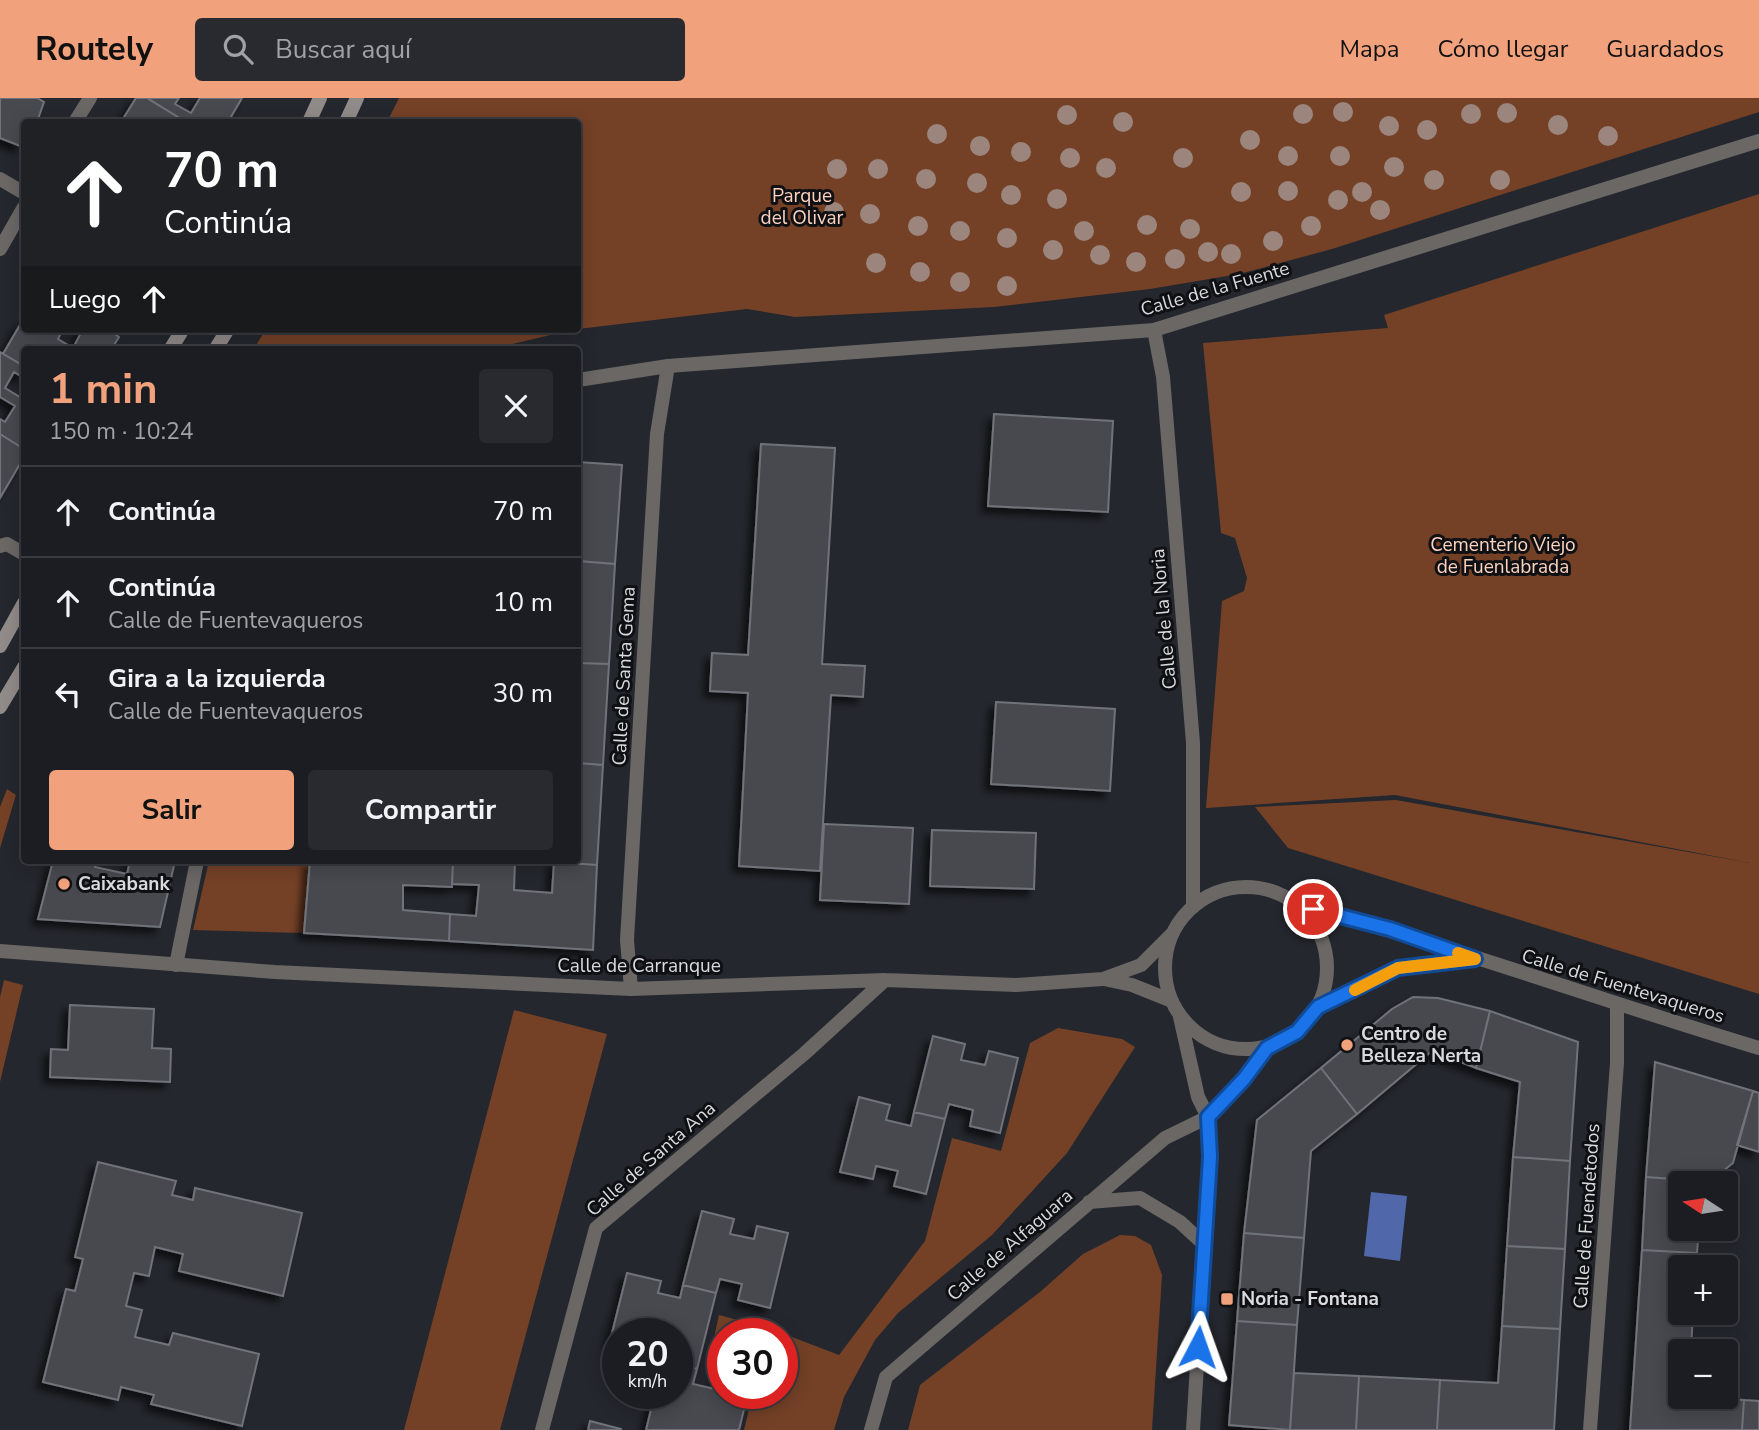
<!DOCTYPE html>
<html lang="es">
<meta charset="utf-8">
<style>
body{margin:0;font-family:"Nunito Sans",sans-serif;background:#282a2f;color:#f1f3f6;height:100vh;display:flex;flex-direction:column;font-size:26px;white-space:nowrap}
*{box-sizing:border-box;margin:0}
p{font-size:23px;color:#a0a2a5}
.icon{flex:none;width:38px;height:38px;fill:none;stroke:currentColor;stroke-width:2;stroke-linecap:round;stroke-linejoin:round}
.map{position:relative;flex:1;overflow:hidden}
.details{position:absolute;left:21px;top:248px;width:560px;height:518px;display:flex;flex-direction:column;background:#1b1d22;border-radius:7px;box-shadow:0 4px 18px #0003,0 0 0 2px #393b40}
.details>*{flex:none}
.banner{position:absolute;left:21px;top:21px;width:560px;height:214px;border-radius:7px;box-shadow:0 4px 18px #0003,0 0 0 2px #393b40;background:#202124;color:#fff;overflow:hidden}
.needle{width:46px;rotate:282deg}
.fabs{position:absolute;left:1668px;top:1073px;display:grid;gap:14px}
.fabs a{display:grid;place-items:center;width:70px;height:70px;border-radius:7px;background:#1b1d22;box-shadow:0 4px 18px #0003,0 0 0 2px #393b40;font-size:35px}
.speed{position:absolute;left:602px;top:1220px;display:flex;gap:14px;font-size:35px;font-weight:700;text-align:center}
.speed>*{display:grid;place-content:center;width:91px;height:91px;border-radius:50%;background:#1b1d22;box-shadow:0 4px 18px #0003,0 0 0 2px #393b40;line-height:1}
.speed small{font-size:18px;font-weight:400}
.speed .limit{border:10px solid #d22;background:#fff;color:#111}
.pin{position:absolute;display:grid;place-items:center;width:60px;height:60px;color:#fff;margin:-30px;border:4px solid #fff;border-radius:50%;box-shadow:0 2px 7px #0007}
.me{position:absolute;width:77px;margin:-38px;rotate:4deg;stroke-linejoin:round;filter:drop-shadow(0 0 5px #0008)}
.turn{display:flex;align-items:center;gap:24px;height:147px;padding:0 28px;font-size:32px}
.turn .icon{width:91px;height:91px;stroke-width:2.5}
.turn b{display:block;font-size:49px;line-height:60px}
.then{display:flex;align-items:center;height:66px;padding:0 28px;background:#0003;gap:14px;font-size:26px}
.round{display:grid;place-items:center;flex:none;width:74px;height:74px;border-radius:7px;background:#282a2f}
.head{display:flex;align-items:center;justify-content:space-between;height:119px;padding:0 28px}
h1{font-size:42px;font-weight:700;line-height:52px;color:#f1a17b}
.button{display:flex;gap:14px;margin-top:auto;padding:14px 28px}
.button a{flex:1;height:80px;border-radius:7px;background:#f1a17b;color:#111;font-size:28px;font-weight:700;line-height:80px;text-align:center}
.button a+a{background:#282a2f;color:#f1f3f6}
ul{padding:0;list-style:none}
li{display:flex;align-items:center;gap:21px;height:91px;padding:0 28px;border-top:2px solid #393b40}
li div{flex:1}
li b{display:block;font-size:26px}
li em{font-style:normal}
header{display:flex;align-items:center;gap:42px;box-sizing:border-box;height:98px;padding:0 35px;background:#f1a17b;color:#111}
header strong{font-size:33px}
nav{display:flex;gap:38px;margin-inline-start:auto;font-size:24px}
.search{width:490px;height:63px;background:#282a2f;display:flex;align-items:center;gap:18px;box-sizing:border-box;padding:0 24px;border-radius:7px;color:#a0a2a5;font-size:26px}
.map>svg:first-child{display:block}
.green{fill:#744127}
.water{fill:#5067a9}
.building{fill:#464950;stroke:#70737a;stroke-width:2;filter:url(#shadow)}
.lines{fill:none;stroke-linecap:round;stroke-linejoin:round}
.service{stroke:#6a6765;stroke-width:14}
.minor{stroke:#6a6765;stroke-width:14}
.tertiary{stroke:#6a6765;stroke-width:14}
.secondary{stroke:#908a88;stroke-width:14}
.tree{fill:#9b857d}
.route-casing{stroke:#114b97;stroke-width:18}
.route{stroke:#1a73e8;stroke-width:12}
.slow{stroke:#f59e0b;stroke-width:12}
.poi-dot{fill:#f1a17b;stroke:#0f1013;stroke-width:2.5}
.labels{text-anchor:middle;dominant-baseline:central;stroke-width:6;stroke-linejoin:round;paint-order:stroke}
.park-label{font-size:19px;fill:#fcd2be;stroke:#0f1013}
.street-label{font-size:19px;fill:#d9dadf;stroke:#0f1013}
.poi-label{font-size:19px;font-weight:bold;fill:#d9dadf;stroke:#0f1013;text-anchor:start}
</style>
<header>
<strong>Routely</strong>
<div class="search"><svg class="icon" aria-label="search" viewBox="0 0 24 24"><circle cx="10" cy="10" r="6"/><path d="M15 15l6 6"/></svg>Buscar aquí</div>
<nav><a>Mapa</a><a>Cómo llegar</a><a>Guardados</a></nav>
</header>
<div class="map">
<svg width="1759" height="1332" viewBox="0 0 1759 1332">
<defs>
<filter id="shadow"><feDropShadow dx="-6" dy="6" stdDeviation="3.5" flood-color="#0009"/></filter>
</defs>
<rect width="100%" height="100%" fill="#24272d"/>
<!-- green -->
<path class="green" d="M399,0H1759V14L1332,151L1239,176L1150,191L994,209L795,219L747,211L578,231V24H387Z
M1759,96V896L1288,750L1255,709L1396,702L1750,765L1395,697L1206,710L1222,503L1244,493L1247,480L1235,440L1221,435L1203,245L1388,230L1384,217Z
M266,231H576L487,252H253Z
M7,691L16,697L0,750V709Z
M209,763H310L304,835L193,832Z
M4,882L23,887L0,984V899Z
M514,912L607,936L500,1332H404Z
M1058,930L1122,941L1135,949L1067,1055L992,1137L898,1215L875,1242L844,1299L834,1332H744L753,1295H782V1236H723V1269L708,1267L719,1217L771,1231L839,1257L925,1143L952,1040L1001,1053L1030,945Z
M1120,1137L1135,1138L1151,1147L1162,1177L1152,1332H908L920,1287L1040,1194L1083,1156Z"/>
<!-- water -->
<path class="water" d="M1371,1094L1407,1098L1400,1163L1364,1158Z"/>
<!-- building -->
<path class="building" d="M0,0H37L44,4L37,24H24V37L20,48L0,40Z
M136,0H147L186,24H121Z
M147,0H179L175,6L191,15L200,0H242L228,24H186Z
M24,220V231H63L58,241L73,250L82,233L78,231H107L119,239L111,252H58L53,249L51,252H24V268L3,256Z
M0,254L24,268V280L14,274L5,290L20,299L24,291V351L0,336V321L5,324L15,308L0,299Z
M994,316L1113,323L1108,414L988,408Z
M0,336L24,351V359L0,400Z
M761,346L835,350L822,566L865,568L863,599L831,597L820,773L739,768L748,595L710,593L712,555L748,557Z
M578,364L622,367L615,466L578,463L580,426H578Z
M578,463L615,466L609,566L578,565Z
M578,565L609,566L603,667L578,665Z
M996,604L1115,611L1110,693L991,686Z
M578,665L603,667L597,767L554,764L578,763Z
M824,726L913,730L909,806L820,802Z
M932,732L1036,735L1034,791L930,788Z
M53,763H96L95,769L127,776L130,763H175L160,829L38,821Z
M310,763H453L452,789L403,787V812L450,816L449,843L304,835Z
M453,763H515L514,792L552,795L554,764L597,767L593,852L449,843L450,816L476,818L479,787L452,786Z
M1413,899L1438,900L1490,913L1476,970L1432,953L1357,1016L1321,970L1392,911Z
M70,907L154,911L152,950L171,951L170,984L50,979L51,951L68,952Z
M1490,913L1578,944L1570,1063L1513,1059L1520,984L1476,970Z
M933,938L965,946L961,962L985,967L989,953L1018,960L1000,1035L970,1028L973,1012L949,1006L945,1021L914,1014Z
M1655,964L1753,993L1733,1065L1722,1074L1702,1083L1646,1079Z
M1321,970L1357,1016L1311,1053L1304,1140L1244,1135L1257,1022Z
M1753,993L1759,995V1054L1737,1047Z
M859,999L890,1007L886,1022L911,1028L914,1014L945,1021L926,1096L894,1088L898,1073L876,1068L873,1081L840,1074Z
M1513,1059L1570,1063L1565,1151L1507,1148Z
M98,1064L176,1083L172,1097L193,1102L195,1090L302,1115L283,1198L179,1173L183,1156L155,1149L149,1178L134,1175L126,1208L142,1212L135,1239L169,1247L173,1235L259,1256L242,1328L151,1306L154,1297L121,1289L118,1302L43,1284L66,1191L75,1193L83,1161L75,1159Z
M1646,1079L1702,1083L1680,1085V1130H1699L1697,1155L1642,1152Z
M702,1113L734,1121L730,1136L754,1141L757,1128L788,1135L770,1210L738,1202L742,1186L720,1181L716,1195L683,1187Z
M1244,1135L1304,1140L1297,1227L1237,1223Z
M1507,1148L1565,1151L1560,1231L1502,1228Z
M1642,1152L1697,1155L1696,1169H1680V1214H1693L1691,1253H1680V1298L1744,1302L1742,1332H1630Z
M627,1175L661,1183L658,1195L680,1200L683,1187L716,1195L697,1271L677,1266V1236H618V1249L609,1247Z
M1237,1223L1297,1227L1290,1332L1229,1327Z
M1502,1228L1560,1231L1554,1332H1437L1440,1282L1498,1285Z
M677,1266L697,1271L693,1286L715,1291L718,1277L723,1278V1295H748L739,1332H646L655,1295H677Z
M1294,1275L1359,1278L1356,1332H1290Z
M1359,1278L1440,1282L1437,1332H1356Z
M1744,1302L1759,1303V1332H1742Z
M590,1323L621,1331V1332H588Z"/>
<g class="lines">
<!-- service -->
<path class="service" d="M0,81L24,95
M176,867L197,763"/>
<!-- minor -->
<path class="minor" d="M75,24L90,0
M0,151L24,109
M1154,232L1163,279L1193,645V809
M1165 870a81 81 0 1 1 162 0a81 81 0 1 1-162 0Z
M1298,807C1453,848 1605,904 1759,950
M0,853L275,874L631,891L885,882L1016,887L1103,881L1141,867L1172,836
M1104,881L1132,887L1172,903
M631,891L627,842L657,336L668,268
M1318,909L1398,870L1467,862
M1180,919L1198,999L1208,1019L1210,1059L1193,1332
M1089,1104L1140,1100L1180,1124L1206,1148
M542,1332L596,1130L804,956L885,882
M871,1332L886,1279L1165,1040L1208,1019L1244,981L1267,950
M1590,1332L1617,965V906"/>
<!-- tertiary -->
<path class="tertiary" d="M578,282L668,268L1154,232L1759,43
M0,448L7,446L24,456"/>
<!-- secondary -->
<path class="secondary" d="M309,24L320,0
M346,24L357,0
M170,252L183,231
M215,252L228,231
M0,548L24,505
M0,609L24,569"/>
</g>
<!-- trees -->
<g class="tree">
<circle cx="1343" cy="14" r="10"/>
<circle cx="1507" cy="15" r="10"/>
<circle cx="1303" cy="16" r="10"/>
<circle cx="1471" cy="16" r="10"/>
<circle cx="1067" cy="17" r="10"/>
<circle cx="1123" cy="24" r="10"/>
<circle cx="1558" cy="27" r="10"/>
<circle cx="1389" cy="28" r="10"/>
<circle cx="1427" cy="32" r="10"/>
<circle cx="937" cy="36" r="10"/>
<circle cx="1608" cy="38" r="10"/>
<circle cx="1250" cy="42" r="10"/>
<circle cx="980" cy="48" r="10"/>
<circle cx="1021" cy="54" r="10"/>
<circle cx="1288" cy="58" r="10"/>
<circle cx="1340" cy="58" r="10"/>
<circle cx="1070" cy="60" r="10"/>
<circle cx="1183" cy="60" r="10"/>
<circle cx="1394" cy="69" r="10"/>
<circle cx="1106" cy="70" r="10"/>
<circle cx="837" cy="71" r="10"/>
<circle cx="878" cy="71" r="10"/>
<circle cx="926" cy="81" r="10"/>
<circle cx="1434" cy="82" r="10"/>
<circle cx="1500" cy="82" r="10"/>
<circle cx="977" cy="85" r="10"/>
<circle cx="1288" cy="93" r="10"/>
<circle cx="1241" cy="94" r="10"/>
<circle cx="1362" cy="94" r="10"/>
<circle cx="1011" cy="97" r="10"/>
<circle cx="1057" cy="101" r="10"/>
<circle cx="1338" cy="102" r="10"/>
<circle cx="1380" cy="112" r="10"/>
<circle cx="834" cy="114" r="10"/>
<circle cx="870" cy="116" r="10"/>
<circle cx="1147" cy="127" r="10"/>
<circle cx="918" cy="128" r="10"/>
<circle cx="1311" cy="128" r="10"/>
<circle cx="1190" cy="131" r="10"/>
<circle cx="960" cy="133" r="10"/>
<circle cx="1084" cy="133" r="10"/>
<circle cx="1007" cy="140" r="10"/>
<circle cx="1273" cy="143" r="10"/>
<circle cx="1053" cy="152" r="10"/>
<circle cx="1208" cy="154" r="10"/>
<circle cx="1231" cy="156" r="10"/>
<circle cx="1100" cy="157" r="10"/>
<circle cx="1175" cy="161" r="10"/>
<circle cx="1136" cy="164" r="10"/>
<circle cx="876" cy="165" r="10"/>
<circle cx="920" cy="174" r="10"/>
<circle cx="960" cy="184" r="10"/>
<circle cx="1007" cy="188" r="10"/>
</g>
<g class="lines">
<!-- route casing -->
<g class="route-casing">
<path id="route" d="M1198,1249L1210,1059L1208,1019L1244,981L1267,950L1297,934L1318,909L1398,870L1475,861L1390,831L1313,811"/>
</g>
<!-- route -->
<use href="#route" class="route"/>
<!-- slow -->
<path class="slow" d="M1355,892L1398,870L1475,861L1458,855"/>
</g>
<!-- markers -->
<g class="poi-dot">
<circle cx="64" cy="786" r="7"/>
<circle cx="1347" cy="947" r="7"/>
<rect x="1220" y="1194" width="14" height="14" rx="3.5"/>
</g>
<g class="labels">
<!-- park labels -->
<g class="park-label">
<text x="802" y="98">Parque<tspan x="802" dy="22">del Olivar</tspan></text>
<text x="1503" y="447">Cementerio Viejo<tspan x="1503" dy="22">de Fuenlabrada</tspan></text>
</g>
<!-- street labels -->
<g class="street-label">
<text transform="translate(1215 191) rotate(-16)">Calle de la Fuente</text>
<text transform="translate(1164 521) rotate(-95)">Calle de la Noria</text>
<text transform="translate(624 578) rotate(-87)">Calle de Santa Gema</text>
<text x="639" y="868">Calle de Carranque</text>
<text transform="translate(1623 888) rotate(17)">Calle de Fuentevaqueros</text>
<text transform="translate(651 1061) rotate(-41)">Calle de Santa Ana</text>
<text transform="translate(1587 1118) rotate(-86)">Calle de Fuendetodos</text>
<text transform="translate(1010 1147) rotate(-41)">Calle de Alfaguara</text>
</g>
<!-- poi labels -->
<g class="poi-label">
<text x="78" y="786">Caixabank</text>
<text x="1361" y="936">Centro de<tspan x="1361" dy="22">Belleza Nerta</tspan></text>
<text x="1241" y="1201">Noria - Fontana</text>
</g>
</g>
</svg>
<div class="fabs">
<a><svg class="needle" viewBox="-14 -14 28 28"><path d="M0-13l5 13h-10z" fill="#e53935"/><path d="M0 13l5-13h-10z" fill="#a0a2a5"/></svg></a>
<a>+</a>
<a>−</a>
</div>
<div class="speed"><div>20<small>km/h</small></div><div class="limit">30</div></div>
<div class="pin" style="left:1313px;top:811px;background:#d93025"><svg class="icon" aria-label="arrive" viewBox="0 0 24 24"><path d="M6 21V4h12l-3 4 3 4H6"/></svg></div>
<svg class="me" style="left:1198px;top:1249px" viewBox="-20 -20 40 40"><path d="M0-17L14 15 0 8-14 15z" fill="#1a73e8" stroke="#fff" stroke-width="4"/></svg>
<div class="banner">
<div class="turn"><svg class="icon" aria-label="ahead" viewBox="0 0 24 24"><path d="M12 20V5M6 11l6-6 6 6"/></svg><div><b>70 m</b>Continúa</div></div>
<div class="then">Luego<svg class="icon" aria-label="ahead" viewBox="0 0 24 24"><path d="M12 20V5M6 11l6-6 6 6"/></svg></div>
</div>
<section class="details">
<div class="head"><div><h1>1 min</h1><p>150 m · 10:24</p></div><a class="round"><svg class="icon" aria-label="close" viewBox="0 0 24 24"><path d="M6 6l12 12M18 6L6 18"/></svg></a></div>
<ul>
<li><svg class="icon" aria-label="ahead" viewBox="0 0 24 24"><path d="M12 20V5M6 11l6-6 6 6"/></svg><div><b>Continúa</b></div><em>70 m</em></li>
<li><svg class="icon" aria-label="ahead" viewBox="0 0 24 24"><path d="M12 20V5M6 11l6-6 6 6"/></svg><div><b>Continúa</b><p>Calle de Fuentevaqueros</p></div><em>10 m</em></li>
<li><svg class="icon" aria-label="left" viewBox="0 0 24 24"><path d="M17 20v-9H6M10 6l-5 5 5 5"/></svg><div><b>Gira a la izquierda</b><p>Calle de Fuentevaqueros</p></div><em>30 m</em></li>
</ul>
<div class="button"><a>Salir</a><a>Compartir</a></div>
</section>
</div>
